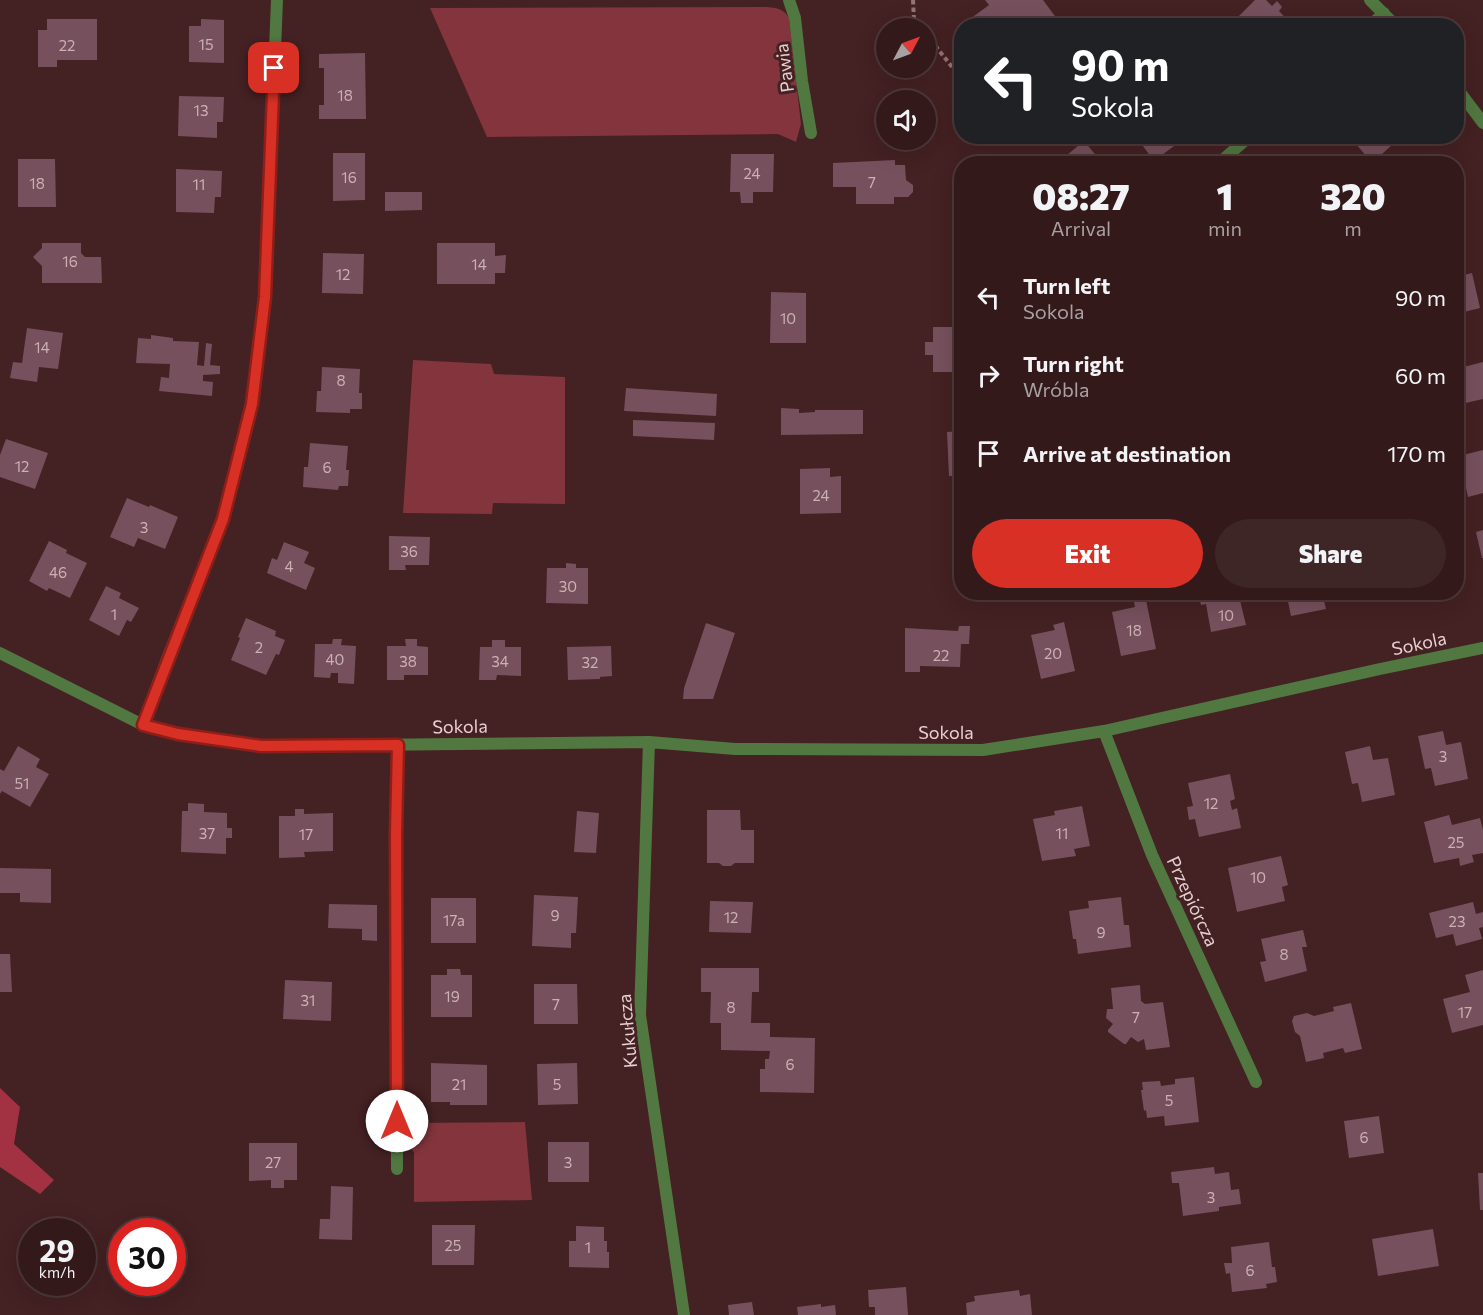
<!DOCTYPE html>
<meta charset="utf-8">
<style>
body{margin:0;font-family:Commissioner,sans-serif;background:#3e2627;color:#f1f3f6;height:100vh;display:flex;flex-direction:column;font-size:22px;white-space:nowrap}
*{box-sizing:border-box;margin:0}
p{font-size:20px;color:#a9a0a2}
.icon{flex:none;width:33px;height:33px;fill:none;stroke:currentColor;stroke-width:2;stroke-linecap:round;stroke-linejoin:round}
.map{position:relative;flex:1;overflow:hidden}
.sheet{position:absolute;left:954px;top:156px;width:510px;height:444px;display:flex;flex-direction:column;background:#33191a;border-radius:24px;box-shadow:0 6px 24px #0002,0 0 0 2px #4e3839}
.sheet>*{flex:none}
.banner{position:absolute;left:954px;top:18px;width:510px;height:126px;border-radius:24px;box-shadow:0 6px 24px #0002,0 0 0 2px #4e3839;background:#202124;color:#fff;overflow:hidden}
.needle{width:39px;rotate:49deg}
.buttons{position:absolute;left:876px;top:18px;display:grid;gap:12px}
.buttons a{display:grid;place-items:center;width:60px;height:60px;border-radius:50%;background:#33191a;box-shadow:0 6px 24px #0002,0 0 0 2px #4e3839;font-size:30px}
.speed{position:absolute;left:18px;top:1218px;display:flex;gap:12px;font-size:30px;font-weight:700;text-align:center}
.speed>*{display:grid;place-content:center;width:78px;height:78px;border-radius:50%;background:#33191a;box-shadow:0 6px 24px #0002,0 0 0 2px #4e3839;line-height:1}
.speed small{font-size:15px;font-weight:400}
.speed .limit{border:9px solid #d22;background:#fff;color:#111}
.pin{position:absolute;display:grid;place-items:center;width:51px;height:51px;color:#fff;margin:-26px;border-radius:12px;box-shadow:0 3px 9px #0006}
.me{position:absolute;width:66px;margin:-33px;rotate:0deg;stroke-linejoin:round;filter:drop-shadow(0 0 4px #0008)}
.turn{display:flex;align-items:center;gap:21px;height:126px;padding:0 18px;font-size:27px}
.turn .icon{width:78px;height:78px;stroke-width:2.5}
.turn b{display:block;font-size:42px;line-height:51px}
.eta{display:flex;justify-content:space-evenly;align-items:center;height:102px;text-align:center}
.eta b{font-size:36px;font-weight:800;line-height:42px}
.button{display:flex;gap:12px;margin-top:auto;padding:12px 18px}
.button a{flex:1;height:69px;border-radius:36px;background:#d93025;color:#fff;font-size:24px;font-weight:800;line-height:69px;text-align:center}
.button a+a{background:#3e2627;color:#f1f3f6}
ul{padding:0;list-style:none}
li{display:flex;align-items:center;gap:18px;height:78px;padding:0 18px}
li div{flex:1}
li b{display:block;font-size:22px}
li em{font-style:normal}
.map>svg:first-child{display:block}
.green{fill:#83343c}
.forest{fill:#a23241}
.building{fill:#76505d}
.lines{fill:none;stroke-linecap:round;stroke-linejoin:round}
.path{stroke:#917475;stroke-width:4;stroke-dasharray:4.5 3;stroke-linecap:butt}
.minor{stroke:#517840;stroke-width:12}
.route-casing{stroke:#8d1f18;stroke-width:15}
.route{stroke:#d93025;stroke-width:10}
.labels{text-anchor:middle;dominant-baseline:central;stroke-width:6;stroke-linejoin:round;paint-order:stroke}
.number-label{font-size:15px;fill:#ccb0b4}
.street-label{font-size:18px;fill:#e8d0d1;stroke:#442123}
</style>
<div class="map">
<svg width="1483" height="1315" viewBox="0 0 1483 1315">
<rect width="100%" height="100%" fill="#442123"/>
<!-- green -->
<path class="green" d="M766,7C777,8 783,8 789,18L801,124L796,142L778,134L487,137L430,8Z
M413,360L491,364L494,374L565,377V504L493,503L492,514L403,513Z
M525,1122L532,1200L414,1202V1152L408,1146L407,1123Z"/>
<!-- forest -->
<path class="forest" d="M0,1088L20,1107L14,1144L54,1180L40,1194L0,1167Z"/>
<!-- building -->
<path class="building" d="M985,0H1043L1060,23L1059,26H970V19L989,5Z
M1255,0H1266L1272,6L1277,1L1282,7L1279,11L1293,26H1233L1231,24Z
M47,19H97V60H57V67H38V30H47Z
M201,19L224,20V63L189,62V26H201Z
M365,53L366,119H319V105H324V68H319V54Z
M179,96L224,97L223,122H217V138L178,136Z
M1125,136H1179L1182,140L1154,161L1137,138L1130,143Z
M1360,136H1402L1372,163L1356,144L1362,138Z
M1084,141L1099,159L1105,156L1111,164H1056Z
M333,153H365V200L333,201Z
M731,154H774L773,192H753V203H741L740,192H730Z
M18,159H55L56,207H18Z
M895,160V165H905L906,180L913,185V192L908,197H894V204H856V187H833V163Z
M176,169L222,171L221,197H215L214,213L176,212Z
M385,192H422V210L385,211Z
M42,243H81V253L85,257H101L102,283H42V266L33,257L42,248Z
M437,243H495V256L506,255L505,273H495V284H437Z
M323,253L364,254L363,294L322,293Z
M1472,273L1480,308L1456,314V277Z
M771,292L806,293V343H770Z
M933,327H962V372H933V355H925V342H933Z
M27,328L63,333L58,369L39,367L37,382L10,378L13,362L22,363Z
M151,335L173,338V341L199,342L197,365L204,366L206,343L212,344L210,365L220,366V374L203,375V381L213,382L212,396L159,391L161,377L169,378L170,364L136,363L138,338L151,339Z
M1483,362V399L1457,405L1456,369Z
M322,367L360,369L359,393H362V409H350V413L316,412L317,391H321Z
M626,388L717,394L716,416L624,411Z
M781,408L799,409V413L815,412V410H863V434L781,435Z
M633,420L715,423L714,440L633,436Z
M962,431V476H949L947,432Z
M6,439L48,453L35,489L0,477V455Z
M310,443L348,446L346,470H349L348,486H339L338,490L303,487L304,467H308Z
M1483,450V493L1468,497L1459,456Z
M830,468V477L841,476V513L800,514V469Z
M127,498L149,507L150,505L178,517L165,549L138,538L134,547L110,537Z
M1483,530V558H1482L1476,532Z
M389,536L430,537L429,565H405L406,570H389Z
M49,541L67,550L66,553L87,563L70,598L49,588L47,591L29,581Z
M284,542L309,552L304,563L315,568L306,590L267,573L272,558L277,560Z
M566,563L576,564V568H588V604L546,603L547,568H566Z
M106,586L121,593L119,598L139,608L131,622L127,620L119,636L89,620Z
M1198,592H1238L1246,625L1211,632L1206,604L1201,605Z
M1286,592H1322L1326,609L1291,616Z
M1146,600L1156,649L1121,656L1112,612L1135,607L1134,602Z
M246,618L276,631L275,636L285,640L279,655L276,654L266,675L231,660L240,638L238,637Z
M1064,622L1075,671L1041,679L1031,635L1055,630L1053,625Z
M706,623L735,633L713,699H683L684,688Z
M959,626H970L969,644H961L960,667L920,666V672H905V628L958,631Z
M333,639H342L341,645L356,646L354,684L338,683V673H331L330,678L314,677L315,644H332Z
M405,639H417V646L428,647V675H404V680H387V646H406Z
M492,640H505V647H521V676L497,675L496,680H479L480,647H492Z
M611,646L612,676L600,677V679L568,680L567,647Z
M1443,731L1446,745L1461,742L1468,779L1435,786L1431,768L1425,769L1418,736Z
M18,746L40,759L36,767L49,774L30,807L2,791L0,794V769L4,771Z
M1370,746L1373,760L1388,758L1395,795L1362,802L1358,783L1352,784L1345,752Z
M1230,774L1235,799L1230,801L1232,810L1237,808L1241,828L1199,837L1195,819L1189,820L1187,807L1193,806L1188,783Z
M188,803L204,804V812L227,813V828H232V838H226V854L181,852L182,811H188Z
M1082,806L1090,846L1074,849L1076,856L1042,861L1033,819L1055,815L1054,811Z
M295,809H304V814L333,813V851L304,852L305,857L279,858V816H295Z
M707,810H740L741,830H754V863H735L731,866H723L719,863H707Z
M577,811L599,813L596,853L574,852Z
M1449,815L1452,825L1480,818L1483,830V853L1472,855L1474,862L1460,866L1459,858L1434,863L1424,822Z
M1281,856L1288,885L1282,887L1285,901L1237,912L1228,868Z
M0,868L51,869V903L20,902V893H0Z
M534,895L578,897L576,933H571V948L532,946Z
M1121,897L1124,925H1129L1131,947L1078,954L1076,939H1073L1069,911L1089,908L1088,901Z
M431,898H476V943H431Z
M710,901L753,902L751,933L709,932Z
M1473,902L1476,914L1483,912V927L1479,928L1482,939L1456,946L1453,934L1436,938L1429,913Z
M329,904L377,905V941L362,940V929L328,928Z
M1303,930L1307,947H1302L1307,971L1265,982L1260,962L1266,961L1261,939Z
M0,954H10L12,992H0Z
M701,968H759V992H752L751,1023H770V1037L815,1038L814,1093L760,1092V1069H765V1059H769L770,1051L721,1050V1023H710L711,992H701Z
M447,969H460L461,975H472V1017H431V975H447Z
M1483,970V1025L1452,1033L1443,999L1470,992L1465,975Z
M285,980L332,982L331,1021L283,1019Z
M534,984H577L578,1024H534Z
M1140,985L1141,1001L1145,1004L1163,1002L1170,1047L1146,1050L1144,1039L1138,1042L1131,1037L1126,1044H1124L1108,1032V1030L1113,1024L1106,1018L1107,1009H1113L1111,988Z
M1351,1003L1362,1049L1345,1053L1343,1048L1323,1053L1324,1058L1306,1062L1300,1036L1295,1032L1292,1021L1294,1016L1307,1013L1314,1016L1334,1011L1333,1007Z
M431,1063L487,1065V1105H450V1102H431Z
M577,1063L578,1104L538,1105L537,1064Z
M1194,1077L1199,1122L1165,1126L1164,1116L1147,1118L1146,1110L1144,1111L1141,1090H1143L1142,1082L1160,1081L1161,1086L1175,1084V1079Z
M1379,1116L1384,1153L1349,1158L1344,1121Z
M548,1142H589V1182H548Z
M249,1143H297V1180H284V1188H271V1180L249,1181Z
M1214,1167L1215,1174L1229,1172L1231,1190L1239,1189L1241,1204L1219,1207V1211L1183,1216L1179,1183H1172L1171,1172Z
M1478,1173H1483V1210H1480Z
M331,1186L353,1187L352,1240L319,1239L320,1219H330Z
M432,1225H475L474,1265H432Z
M576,1226L604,1227V1241H607V1252H609V1268L569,1267V1241H576Z
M1433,1229L1439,1266L1378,1276L1372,1239Z
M1269,1242L1272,1267H1275L1277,1282L1266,1284L1267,1288L1232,1292L1230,1273L1226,1274L1224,1263H1232L1231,1247Z
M906,1287L908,1315H875V1307H869L868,1290Z
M1019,1290L1020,1296L1030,1294L1032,1315H967L966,1303L975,1301L974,1296Z
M752,1302L754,1315H729L728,1305Z
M821,1304V1307L835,1305L836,1315H798L797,1307Z"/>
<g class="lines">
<!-- path -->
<path class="path" d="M913,0L914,20L921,28
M926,34L960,77"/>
<!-- minor -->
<path class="minor" d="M789,0L795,18L802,81L811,133
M1370,0L1396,26
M1370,26L1384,13
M1456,87L1483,123
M1218,164L1250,136
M0,653L143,725L178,734L261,746L649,742L735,749L983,750L1104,731L1380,669L1483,648
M143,725L167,659L223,519L252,404L265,297L277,0
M1104,731L1152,855L1256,1082
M649,742L640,1015L684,1315
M397,1169L396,834L398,745"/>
</g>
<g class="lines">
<!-- route casing -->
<g class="route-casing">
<path id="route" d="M274,68L265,297L252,404L223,519L143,725L178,734L261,746L398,745L396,834L397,1121"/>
</g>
<!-- route -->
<use href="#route" class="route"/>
</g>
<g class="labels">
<!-- number labels -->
<g class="number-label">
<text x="206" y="44">15</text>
<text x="67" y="45">22</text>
<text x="345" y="95">18</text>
<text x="201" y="110">13</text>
<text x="752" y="173">24</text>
<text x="349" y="177">16</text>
<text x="872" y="182">7</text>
<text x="37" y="183">18</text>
<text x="199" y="184">11</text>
<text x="70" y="261">16</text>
<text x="479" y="264">14</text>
<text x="343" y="274">12</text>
<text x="788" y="318">10</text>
<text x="42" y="347">14</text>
<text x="341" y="380">8</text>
<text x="22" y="466">12</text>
<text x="327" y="467">6</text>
<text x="821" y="495">24</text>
<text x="144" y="527">3</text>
<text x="409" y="551">36</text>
<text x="289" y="566">4</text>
<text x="58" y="572">46</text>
<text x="568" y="586">30</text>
<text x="114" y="614">1</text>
<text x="1226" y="615">10</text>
<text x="1134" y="630">18</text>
<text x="259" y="647">2</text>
<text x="1053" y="653">20</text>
<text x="941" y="655">22</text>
<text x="335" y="659">40</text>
<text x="408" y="661">38</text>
<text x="500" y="661">34</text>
<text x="590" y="662">32</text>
<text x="1443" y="756">3</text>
<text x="22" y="783">51</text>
<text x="1211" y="803">12</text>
<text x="207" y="833">37</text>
<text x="1062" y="833">11</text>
<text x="306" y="834">17</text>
<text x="1456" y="842">25</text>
<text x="1258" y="877">10</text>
<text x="555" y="915">9</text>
<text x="731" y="917">12</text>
<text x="454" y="920">17a</text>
<text x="1457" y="921">23</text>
<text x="1101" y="932">9</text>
<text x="1284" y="954">8</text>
<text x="452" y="996">19</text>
<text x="308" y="1000">31</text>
<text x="556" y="1004">7</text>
<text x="731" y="1007">8</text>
<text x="1465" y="1012">17</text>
<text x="1136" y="1017">7</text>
<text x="790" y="1064">6</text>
<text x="459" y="1084">21</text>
<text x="557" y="1084">5</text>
<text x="1169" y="1100">5</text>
<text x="1364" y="1137">6</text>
<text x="273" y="1162">27</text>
<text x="568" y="1162">3</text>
<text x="1211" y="1197">3</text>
<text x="453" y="1245">25</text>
<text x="588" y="1247">1</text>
<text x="1250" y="1270">6</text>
</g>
<!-- street labels -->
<g class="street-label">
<text transform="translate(784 68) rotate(-97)">Pawia</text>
<text transform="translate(1419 643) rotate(-12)">Sokola</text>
<text transform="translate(460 726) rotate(-1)">Sokola</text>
<text x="946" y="732">Sokola</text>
<text transform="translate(1193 901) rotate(65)">Przepiórcza</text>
<text transform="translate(627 1031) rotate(-95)">Kukułcza</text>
</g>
</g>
</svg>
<div class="buttons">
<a><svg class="needle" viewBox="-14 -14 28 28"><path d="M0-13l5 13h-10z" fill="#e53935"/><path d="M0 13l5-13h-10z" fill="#a9a0a2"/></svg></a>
<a><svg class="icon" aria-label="sound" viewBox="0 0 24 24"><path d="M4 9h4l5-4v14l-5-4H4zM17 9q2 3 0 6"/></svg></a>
</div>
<div class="speed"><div>29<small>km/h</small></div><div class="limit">30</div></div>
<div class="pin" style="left:274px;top:68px;background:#d93025"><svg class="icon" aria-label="arrive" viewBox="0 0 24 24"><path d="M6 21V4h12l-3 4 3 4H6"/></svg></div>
<svg class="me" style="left:397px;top:1121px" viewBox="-20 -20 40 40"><circle r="19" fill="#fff"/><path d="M0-13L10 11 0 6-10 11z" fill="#d93025"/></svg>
<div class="banner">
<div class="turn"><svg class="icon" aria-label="left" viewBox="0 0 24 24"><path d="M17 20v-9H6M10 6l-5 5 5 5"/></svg><div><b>90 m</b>Sokola</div></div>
</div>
<section class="sheet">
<div class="eta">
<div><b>08:27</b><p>Arrival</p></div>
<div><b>1</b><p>min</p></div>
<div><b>320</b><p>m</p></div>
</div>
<ul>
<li><svg class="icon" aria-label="left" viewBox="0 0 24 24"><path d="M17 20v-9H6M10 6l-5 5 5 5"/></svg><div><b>Turn left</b><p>Sokola</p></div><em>90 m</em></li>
<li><svg class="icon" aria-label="right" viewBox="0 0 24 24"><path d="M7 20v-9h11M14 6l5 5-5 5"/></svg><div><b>Turn right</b><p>Wróbla</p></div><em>60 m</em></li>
<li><svg class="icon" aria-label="arrive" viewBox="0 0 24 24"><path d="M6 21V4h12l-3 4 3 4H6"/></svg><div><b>Arrive at destination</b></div><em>170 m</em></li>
</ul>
<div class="button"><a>Exit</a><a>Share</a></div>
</section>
</div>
